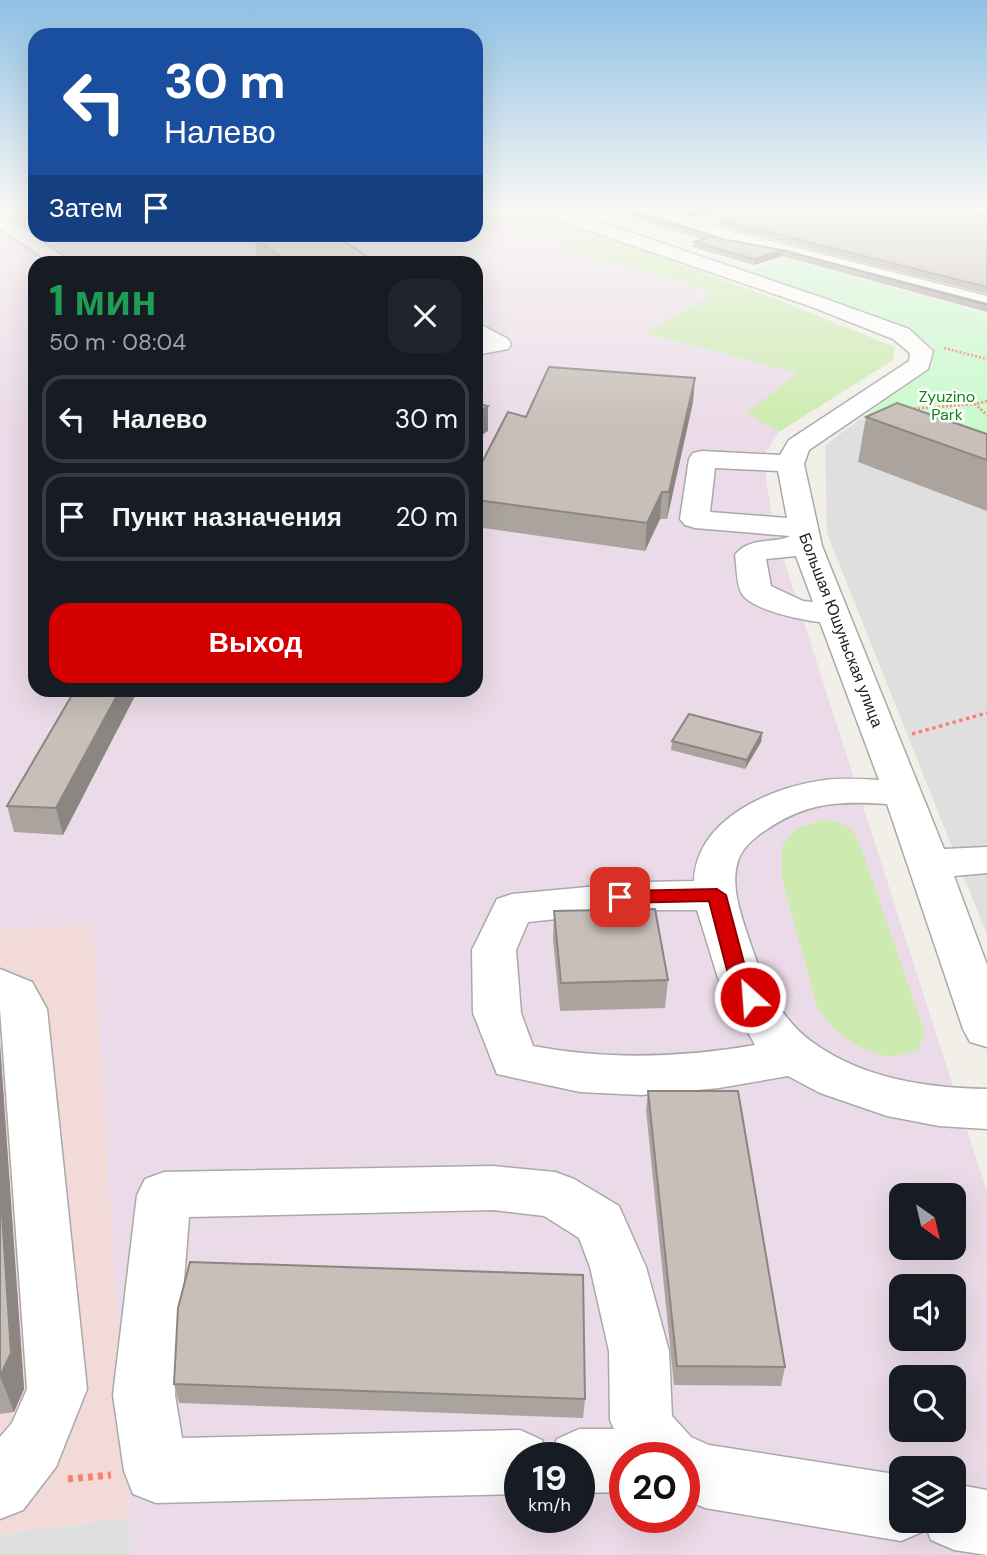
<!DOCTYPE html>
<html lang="ru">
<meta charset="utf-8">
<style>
body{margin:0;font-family:"DM Sans",sans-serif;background:#20242c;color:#f1f3f6;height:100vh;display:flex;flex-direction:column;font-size:26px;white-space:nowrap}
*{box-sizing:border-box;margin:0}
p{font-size:23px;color:#9ea1a6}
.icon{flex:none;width:38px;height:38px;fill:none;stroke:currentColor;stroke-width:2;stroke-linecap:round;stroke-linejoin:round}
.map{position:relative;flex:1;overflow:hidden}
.panel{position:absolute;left:28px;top:256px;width:455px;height:441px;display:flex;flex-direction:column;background:#171b24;border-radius:21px;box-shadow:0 7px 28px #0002}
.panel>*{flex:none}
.banner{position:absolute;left:28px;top:28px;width:455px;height:214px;border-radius:21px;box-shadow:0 7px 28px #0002;background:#1a4fa0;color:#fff;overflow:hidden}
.needle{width:46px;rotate:146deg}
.tools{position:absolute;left:889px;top:1183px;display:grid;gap:14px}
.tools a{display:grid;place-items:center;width:77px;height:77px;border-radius:14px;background:#171b24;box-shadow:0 7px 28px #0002;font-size:35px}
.speed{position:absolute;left:504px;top:1442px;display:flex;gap:14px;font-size:35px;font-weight:700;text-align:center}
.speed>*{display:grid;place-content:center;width:91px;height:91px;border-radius:50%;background:#171b24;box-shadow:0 7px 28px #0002;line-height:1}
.speed small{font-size:18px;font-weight:400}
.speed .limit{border:10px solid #d22;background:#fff;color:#111}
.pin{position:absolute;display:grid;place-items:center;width:60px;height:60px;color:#fff;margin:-30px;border-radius:14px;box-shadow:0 4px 10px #0006}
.me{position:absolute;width:77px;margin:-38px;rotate:334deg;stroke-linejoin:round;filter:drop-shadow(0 0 5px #0008)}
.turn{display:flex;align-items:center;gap:24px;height:147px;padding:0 21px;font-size:32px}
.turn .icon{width:91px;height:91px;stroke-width:2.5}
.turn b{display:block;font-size:49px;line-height:60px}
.then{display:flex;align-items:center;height:66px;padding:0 21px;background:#0003;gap:14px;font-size:26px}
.round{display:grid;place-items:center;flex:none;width:74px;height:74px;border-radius:21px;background:#20242c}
.overview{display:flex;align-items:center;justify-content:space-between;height:119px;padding:0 21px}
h1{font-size:42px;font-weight:800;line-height:52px;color:#1e9e55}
.primary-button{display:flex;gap:14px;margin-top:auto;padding:14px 21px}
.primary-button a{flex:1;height:80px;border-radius:21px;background:#d40000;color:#fff;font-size:28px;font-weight:800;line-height:80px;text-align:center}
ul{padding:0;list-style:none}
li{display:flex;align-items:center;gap:21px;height:88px;margin:0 14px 10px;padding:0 7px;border:4px solid #363941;border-radius:21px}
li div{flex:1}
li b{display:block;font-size:26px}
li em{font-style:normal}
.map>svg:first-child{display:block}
.residential{fill:#e0dfdf}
.commercial{fill:#f2dad9}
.industrial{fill:#ebdbe8;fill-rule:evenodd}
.grass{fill:#cdebb0}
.park{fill:#c8facc}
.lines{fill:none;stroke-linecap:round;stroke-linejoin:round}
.minor-casing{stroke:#a9a9a9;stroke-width:3}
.path-far2{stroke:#fa8072;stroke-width:2.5;stroke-dasharray:2 2;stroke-linecap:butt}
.path-far1{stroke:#fa8072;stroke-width:3.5;stroke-dasharray:3.5 3.5;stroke-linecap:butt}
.path{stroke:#fa8072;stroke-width:7;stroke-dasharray:5 5;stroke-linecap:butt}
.minor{fill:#fff;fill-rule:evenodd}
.wall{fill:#aba49e}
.shaded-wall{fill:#8b8681}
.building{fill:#c7bfb8;stroke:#8b8681;stroke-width:2}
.route{fill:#d40000;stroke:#8a0000;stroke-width:2}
.labels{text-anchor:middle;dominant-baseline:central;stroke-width:5;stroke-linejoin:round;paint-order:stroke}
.far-park-label{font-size:16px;fill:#0c8416;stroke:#fff}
.far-street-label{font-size:16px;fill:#222;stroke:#fff}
</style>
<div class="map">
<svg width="987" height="1555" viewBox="0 0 987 1555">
<rect width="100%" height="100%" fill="#f2efe9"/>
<!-- residential -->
<path class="residential" d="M860,419L987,462V935L827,533L825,445Z
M130,1518L132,1555H0V1534Z"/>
<!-- commercial -->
<path class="commercial" d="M93,924L130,1518L0,1534V930Z"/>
<!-- industrial -->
<path class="industrial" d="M35,215V234H476V215L560,243L585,247L574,252L716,294L647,333L798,373L748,413L779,432L766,452V479L774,529L987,1192V1555H132L93,924L0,930V219ZM35,262H476V690H35ZM901,1195H954V1248H901ZM901,1286H954V1339H901ZM901,1377H954V1430H901ZM520,1458H579V1517H520ZM625,1458H684V1517H625ZM901,1468H954V1521H901Z"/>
<!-- grass -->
<path class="grass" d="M476,208H526L781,301L895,347L893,360L779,432L747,413L797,373L646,333L715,293L573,252L583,247L560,243L476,215Z
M824,820C841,821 848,824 858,839L925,1033L918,1051L888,1057L861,1048L837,1032L818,1010L781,875L782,845L797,828Z"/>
<!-- park -->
<path class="park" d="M792,260L987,314V462L860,419L932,365L933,345L901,326L747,272Z"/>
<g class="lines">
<!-- minor casing -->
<g class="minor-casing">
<path id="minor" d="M532,208H559L826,299L909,329L933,351L928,369L809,450L804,464L822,546L944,849L987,847V873L954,876L987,965V1047L970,1042L963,1029L887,804C839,801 807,802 766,830C755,837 742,848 738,861C729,888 744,923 752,948C764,984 782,1022 815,1044C865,1079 927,1088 987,1089V1129L939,1126L887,1116L820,1093L788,1076L719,1088L641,1095L580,1092L497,1074L473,1013L472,950L497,899L512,894L642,882L694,881C696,819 771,787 825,780C842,778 861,779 879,780L820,622C802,620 752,610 742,594C736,584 737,567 735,555C748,536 776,544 790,536L695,528L685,525L680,519L689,459L693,453L702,451L780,455L789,440L909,361L910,353L893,339L812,307L535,212ZM715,468L778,471L787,518L710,512ZM796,556L813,602L803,601L771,586L766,559ZM642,910H697L718,978L755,1045C680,1058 607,1060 533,1046L521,1013L516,950L528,922Z
M625,208H654L691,219L713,215L719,216L722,220L719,224L711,226L987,296V308L781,253L722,242L628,212Z
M0,215L6,216L71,262H49L0,228Z
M476,322L508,339L511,344L508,349L476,355V341H479L476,339Z
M0,969L32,982L47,1009L87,1389L56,1467L23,1510L0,1519V1437L12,1423L27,1389L0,1008Z
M493,1166L555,1172L574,1179L619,1206L646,1267L669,1351L672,1416L691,1437L709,1445L901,1475V1521H954V1484L987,1490V1555L954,1550L931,1540L926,1527L924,1531L901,1541L705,1508L684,1499V1458H625V1492L579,1493V1458H520V1494L156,1503L133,1494L124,1471L113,1395L137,1195L145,1179L164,1172ZM493,1210L544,1216L579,1238L590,1267L609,1351L610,1420L614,1429H579L557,1439L549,1456L542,1440L520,1430L182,1438L175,1395L189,1217Z"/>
</g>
<!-- path-far2 -->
<path class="path-far2" d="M944,348L987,359
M987,401L975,404L987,415
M910,409L975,404"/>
<!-- path-far1 -->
<path class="path-far1" d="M912,734L987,713"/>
<!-- path -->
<path class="path" d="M68,1479L111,1475"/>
<!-- minor -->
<use href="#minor" class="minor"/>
</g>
<!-- wall -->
<path class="wall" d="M601,208H627L722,239L781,250L987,304V312L782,256L754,265L693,247L694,242L703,239Z
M664,208H959L987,216V294L721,226V220L723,218L719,213L691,216Z
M255,239L376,262H260L257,260Z
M695,378L693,402L667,519H660L645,551L476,527V474Z
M866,417L987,434V511L858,462Z
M75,690H138L63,835L14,832L7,806Z
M762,733L761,742L745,769L671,750L672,741Z
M554,911L668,980L665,1008L560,1011L553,939Z
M0,1045L24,1389L14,1412L0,1414Z
M648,1091L785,1367L781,1386L674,1385L646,1110Z
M174,1384L585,1399L583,1418L179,1403Z"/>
<!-- shaded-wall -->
<path class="shaded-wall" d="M720,208L719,213L691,216L692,211Z
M783,250L782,256L754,265V259Z
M695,378L693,402L667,519L669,492Z
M488,406V431L476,439V413Z
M662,492L660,519L645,551L647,523Z
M120,690H138L63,835L56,808Z
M762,733L761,742L745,769L747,760Z
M0,1045L24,1389L14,1412L0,1376Z"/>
<!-- building -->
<path class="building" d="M620,208H627L722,239L781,250L987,304V305L783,250L754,259L694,242L714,236Z
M683,208H715L692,211Z
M720,208H959L987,216V287L721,220L725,214Z
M284,234H332L376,262H289L255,239Z
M549,367L695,378L669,492H662L647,523L476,500V474L508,412L526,417Z
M476,403L488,406L476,413Z
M897,403L987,434V460L866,417Z
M75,690H120L56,808L7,806Z
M689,714L762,733L747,760L672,741Z
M655,909L668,980L561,983L554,911Z
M648,1091H738L785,1367L677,1366Z
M0,1183L11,1353L0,1376Z
M190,1262L583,1275L585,1399L174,1384L178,1308Z"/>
<!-- sky -->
<linearGradient id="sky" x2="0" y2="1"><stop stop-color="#8fc0e4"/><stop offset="0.49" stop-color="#f9f8f5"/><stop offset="1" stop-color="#f9f8f5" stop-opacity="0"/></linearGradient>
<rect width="987" height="426" fill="url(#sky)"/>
<!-- route -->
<path class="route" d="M717,889L726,895L747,974L759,997L757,1002H743L728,974L709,901L620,903L612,897L620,891Z"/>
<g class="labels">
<!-- far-park labels -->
<g class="far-park-label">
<text x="947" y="396">Zyuzino<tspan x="947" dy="18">Park</tspan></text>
</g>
<!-- far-street labels -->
<g class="far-street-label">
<text transform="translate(841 630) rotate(69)">Большая Юшуньская улица</text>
</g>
</g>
</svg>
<div class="tools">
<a><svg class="needle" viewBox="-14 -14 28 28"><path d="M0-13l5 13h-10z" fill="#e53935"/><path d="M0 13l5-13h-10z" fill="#9ea1a6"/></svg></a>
<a><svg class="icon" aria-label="sound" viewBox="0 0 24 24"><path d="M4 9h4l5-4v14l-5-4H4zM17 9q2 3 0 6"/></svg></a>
<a><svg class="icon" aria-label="search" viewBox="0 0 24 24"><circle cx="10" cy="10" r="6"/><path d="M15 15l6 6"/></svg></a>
<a><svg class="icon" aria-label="layers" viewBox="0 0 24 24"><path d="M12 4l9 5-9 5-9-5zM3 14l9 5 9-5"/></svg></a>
</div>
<div class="speed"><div>19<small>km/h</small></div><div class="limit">20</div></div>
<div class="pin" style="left:620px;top:897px;background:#d93025"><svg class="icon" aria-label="arrive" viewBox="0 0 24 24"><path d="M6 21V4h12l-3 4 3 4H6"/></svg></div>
<svg class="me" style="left:750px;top:997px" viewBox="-20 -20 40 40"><circle r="17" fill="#d40000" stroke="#fff" stroke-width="3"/><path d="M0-11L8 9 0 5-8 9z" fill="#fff"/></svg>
<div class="banner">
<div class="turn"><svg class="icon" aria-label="left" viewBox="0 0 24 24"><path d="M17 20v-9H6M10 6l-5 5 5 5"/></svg><div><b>30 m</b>Налево</div></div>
<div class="then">Затем<svg class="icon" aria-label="arrive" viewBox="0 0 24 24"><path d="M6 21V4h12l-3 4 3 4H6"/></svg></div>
</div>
<section class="panel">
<div class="overview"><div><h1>1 мин</h1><p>50 m · 08:04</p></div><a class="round"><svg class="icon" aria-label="close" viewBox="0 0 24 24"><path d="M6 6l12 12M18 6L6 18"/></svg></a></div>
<ul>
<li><svg class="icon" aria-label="left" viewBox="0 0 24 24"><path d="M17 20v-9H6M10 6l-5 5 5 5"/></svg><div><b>Налево</b></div><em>30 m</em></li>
<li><svg class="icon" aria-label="arrive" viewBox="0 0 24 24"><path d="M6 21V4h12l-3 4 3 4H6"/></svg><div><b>Пункт назначения</b></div><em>20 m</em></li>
</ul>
<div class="primary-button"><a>Выход</a></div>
</section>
</div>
